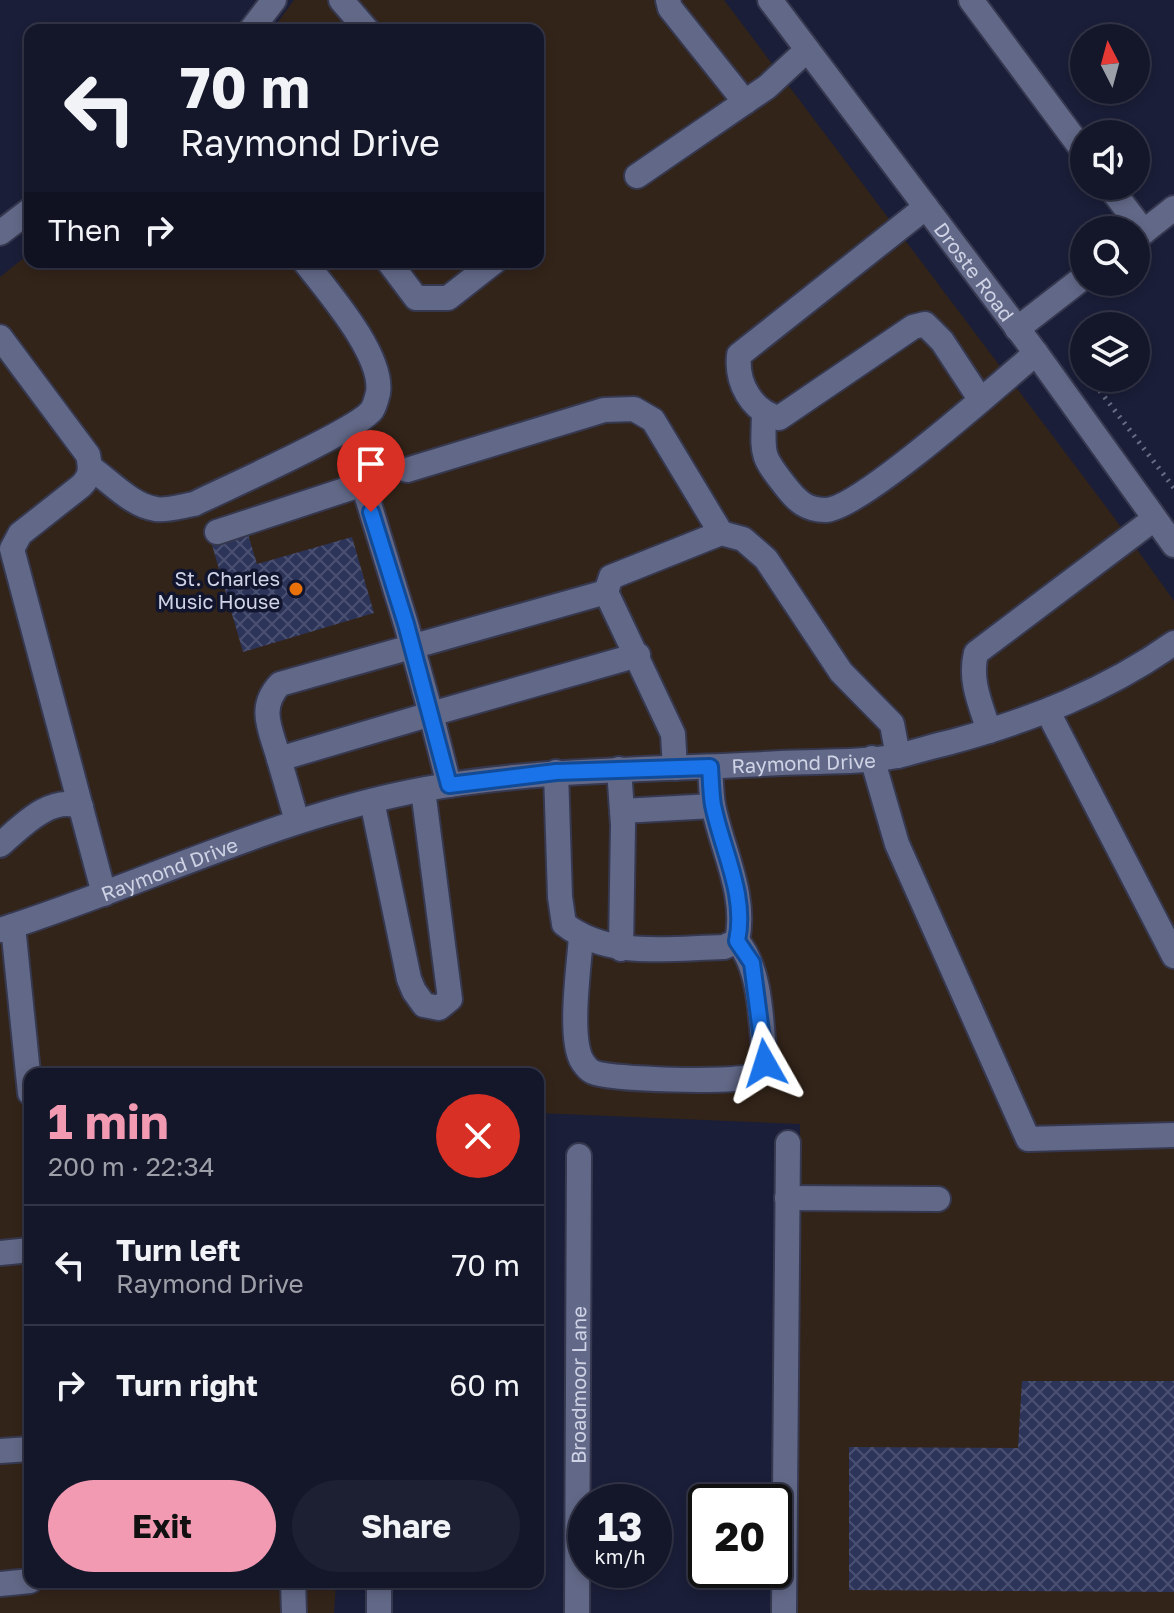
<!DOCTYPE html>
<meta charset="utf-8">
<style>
body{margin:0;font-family:"Golos Text",sans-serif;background:#1d1f32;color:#f1f3f6;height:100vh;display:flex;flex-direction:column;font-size:30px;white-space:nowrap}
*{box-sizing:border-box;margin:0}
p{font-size:26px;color:#9d9fa8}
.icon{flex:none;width:44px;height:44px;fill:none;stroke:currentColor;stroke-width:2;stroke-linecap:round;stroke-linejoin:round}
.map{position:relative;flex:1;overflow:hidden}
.side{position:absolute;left:24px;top:1068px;width:520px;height:520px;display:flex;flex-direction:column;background:#14162a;border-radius:16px;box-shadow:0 4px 12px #0003,0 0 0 2px #333547}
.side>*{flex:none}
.hud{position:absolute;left:24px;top:24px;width:520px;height:244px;border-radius:16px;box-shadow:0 4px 12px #0003,0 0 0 2px #333547;background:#14162a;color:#f1f3f6;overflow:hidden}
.needle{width:52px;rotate:354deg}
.fabs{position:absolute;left:1070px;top:24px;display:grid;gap:16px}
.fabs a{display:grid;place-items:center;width:80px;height:80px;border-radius:50%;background:#14162a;box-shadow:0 4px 12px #0003,0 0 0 2px #333547;font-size:40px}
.speed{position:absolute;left:568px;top:1484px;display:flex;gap:16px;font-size:40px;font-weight:700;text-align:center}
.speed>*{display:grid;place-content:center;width:104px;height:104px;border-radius:50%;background:#14162a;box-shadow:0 4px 12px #0003,0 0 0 2px #333547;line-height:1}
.speed small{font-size:20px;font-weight:400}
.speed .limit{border:4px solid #111;border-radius:12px;background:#fff;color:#111}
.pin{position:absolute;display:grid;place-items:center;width:68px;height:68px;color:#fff;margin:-82px -34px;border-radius:50% 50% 50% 0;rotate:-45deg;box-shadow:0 0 8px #0007}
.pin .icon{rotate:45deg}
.me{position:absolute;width:88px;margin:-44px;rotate:354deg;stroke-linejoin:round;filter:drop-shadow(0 0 6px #0008)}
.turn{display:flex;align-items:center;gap:28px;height:168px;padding:0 24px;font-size:36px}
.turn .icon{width:104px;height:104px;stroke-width:2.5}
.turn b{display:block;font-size:56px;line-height:68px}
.then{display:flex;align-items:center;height:76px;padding:0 24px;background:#0003;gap:16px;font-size:30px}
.round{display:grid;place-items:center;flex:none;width:84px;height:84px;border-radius:42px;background:#1d1f32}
.summary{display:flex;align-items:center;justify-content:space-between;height:136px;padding:0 24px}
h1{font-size:48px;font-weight:700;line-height:60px;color:#f19ab2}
.cta{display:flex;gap:16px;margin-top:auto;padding:16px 24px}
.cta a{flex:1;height:92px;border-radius:48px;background:#f19ab2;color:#111;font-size:32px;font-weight:700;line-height:92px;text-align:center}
.cta a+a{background:#1d1f32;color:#f1f3f6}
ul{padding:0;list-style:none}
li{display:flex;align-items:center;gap:24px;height:120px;padding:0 24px;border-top:2px solid #333547}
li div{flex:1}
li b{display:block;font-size:30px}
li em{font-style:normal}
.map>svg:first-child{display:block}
.commercial{fill:#332419}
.building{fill:url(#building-cross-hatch)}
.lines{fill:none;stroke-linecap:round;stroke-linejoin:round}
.minor-casing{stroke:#36384f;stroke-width:28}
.path{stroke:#686c83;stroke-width:5;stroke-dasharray:2 6;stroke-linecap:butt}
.minor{stroke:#626988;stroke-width:24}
.route-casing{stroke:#114b97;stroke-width:20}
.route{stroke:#1a73e8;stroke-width:14}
.food-dot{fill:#e8710a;stroke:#11152e;stroke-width:3}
.labels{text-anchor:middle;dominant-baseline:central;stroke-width:7;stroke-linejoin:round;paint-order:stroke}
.street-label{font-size:20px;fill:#cfd3e5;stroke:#11152e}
.poi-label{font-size:20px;fill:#cfd3e5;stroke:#11152e;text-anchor:end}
</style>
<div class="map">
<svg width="1174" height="1613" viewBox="0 0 1174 1613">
<defs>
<pattern id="building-cross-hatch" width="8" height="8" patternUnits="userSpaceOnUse" patternTransform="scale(2)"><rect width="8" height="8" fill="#2d3459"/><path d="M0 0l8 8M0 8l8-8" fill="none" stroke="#4a5071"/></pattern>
</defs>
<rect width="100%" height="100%" fill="#1a1e38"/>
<!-- commercial -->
<path class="commercial" d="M294,0H724L1113,516L1174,601V1613H798L800,1124L538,1113V1074H30V1582H336L334,1613H0V277L30,253V262H538V30H272Z"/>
<!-- building -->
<path class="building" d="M248,534L257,564L352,537L374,613L243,652L212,545Z
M1022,1381H1174V1592L849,1590V1447L1018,1448Z"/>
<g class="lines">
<!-- minor casing -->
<g class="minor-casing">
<g id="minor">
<path d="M341,0L367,30"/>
<path d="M668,0L670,8L745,102"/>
<path id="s1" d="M770,0L1036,353L1174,545"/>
<path d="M971,0L1084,152"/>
<path d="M251,30L274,0"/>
<path d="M637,176L767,87L807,50"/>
<path d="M1109,186L1144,232"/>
<path d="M926,207L739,355C736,382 751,411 779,418L913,327L925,324L942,341L980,399"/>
<path d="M0,233L30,210"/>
<path d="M1136,238L1174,208"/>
<path d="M389,262L416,298H448L494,262"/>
<path d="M1017,329L1084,277"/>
<path d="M0,337L88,455C91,469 91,476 81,486L20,534L12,549L104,894"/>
<path d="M764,414C763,455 760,454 786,487C797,501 806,510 826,510C860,509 1003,381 1036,353"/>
<path d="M91,468C110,481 132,506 156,509C167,511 182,506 194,504C224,489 358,430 372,410C374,407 377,397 378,393C384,355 327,291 305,262"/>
<path d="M407,470L604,410L634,409L653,420L721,533"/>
<path d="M217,532L363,484L406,624L431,714L279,759C271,730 257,708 280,684L606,592"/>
<path d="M1048,712L1174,956"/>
<path d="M989,731C981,705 969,681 976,653L1154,519"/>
<path d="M872,758L897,844L1028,1139L1174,1135"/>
<path d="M279,759L297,821"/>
<path d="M675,768L673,734L606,592L611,577L721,533L743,539L766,559L841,672L892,724L898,756"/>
<path d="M619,769L623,825L621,949"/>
<path d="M556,772L560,897L564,924C609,959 669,948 724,947L737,941C747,895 722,850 713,805C711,793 711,780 710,767"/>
<path d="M449,785L431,714L638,655"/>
<path d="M372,801L409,979L414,991L424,1005L439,1008L450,999L423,790"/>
<path d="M622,811L713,806"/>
<path d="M0,845C21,827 51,794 81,807"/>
<path d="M13,926L30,1093"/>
<path id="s2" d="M0,930C142,885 278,816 425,789C543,768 662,770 781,763C819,761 860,763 897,756C915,752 933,746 951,742C1031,720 1106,691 1174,643"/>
<path d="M581,937C579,966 569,1034 581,1059C583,1063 588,1070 593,1072C610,1080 734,1083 752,1076C757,1074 761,1068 765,1063C761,1026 762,969 737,941"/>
<path d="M787,1198L938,1199"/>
<path d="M0,1253L30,1250"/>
<path d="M0,1451L30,1449"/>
<path d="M293,1582L294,1613"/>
<path d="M0,1584L30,1581"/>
<path d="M379,1613V1582"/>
<path id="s3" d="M577,1613L579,1156"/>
<path d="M784,1613L788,1143"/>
</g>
</g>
<!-- path -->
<path class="path" d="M1075,358L1084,370
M1090,378L1174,488"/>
<!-- minor -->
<use href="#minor" class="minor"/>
</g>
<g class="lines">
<!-- route casing -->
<g class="route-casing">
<path id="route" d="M371,512L406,624L449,785L556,772L710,767C711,780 711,793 713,805C722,850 747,895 737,941L752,963L765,1063"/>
</g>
<!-- route -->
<use href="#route" class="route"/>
</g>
<!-- markers -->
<circle class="food-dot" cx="296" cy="589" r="8"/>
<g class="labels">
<!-- street labels -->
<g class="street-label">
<text stroke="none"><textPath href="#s1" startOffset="340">Droste Road</textPath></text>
<text stroke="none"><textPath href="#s2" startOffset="828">Raymond Drive</textPath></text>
<text stroke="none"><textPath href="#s2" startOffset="180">Raymond Drive</textPath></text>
<text stroke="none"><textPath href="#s3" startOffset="228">Broadmoor Lane</textPath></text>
</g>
<!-- poi labels -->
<g class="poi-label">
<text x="280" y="578">St. Charles<tspan x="280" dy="23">Music House</tspan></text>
</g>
</g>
</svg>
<div class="fabs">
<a><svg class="needle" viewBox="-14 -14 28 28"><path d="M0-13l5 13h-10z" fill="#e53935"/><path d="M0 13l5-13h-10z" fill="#9d9fa8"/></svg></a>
<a><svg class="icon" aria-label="sound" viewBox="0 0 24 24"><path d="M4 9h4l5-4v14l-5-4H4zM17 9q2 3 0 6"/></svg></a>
<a><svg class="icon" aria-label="search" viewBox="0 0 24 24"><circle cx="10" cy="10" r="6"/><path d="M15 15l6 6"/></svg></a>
<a><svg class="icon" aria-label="layers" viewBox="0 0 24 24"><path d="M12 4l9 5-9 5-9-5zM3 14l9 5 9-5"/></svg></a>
</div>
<div class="speed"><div>13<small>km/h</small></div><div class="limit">20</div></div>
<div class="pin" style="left:371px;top:512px;background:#d93025"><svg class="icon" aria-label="arrive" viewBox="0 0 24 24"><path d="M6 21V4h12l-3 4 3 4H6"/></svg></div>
<svg class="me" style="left:765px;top:1063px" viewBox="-20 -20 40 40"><path d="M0-17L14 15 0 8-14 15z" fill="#1a73e8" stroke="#fff" stroke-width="4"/></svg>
<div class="hud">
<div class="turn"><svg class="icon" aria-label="left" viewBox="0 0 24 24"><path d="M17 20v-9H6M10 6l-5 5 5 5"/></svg><div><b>70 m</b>Raymond Drive</div></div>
<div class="then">Then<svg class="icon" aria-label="right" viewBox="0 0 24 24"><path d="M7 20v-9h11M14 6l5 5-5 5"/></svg></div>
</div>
<section class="side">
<div class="summary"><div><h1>1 min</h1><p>200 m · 22:34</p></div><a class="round" style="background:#d93025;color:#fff"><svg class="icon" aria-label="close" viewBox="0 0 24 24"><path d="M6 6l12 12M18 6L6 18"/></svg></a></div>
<ul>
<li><svg class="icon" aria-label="left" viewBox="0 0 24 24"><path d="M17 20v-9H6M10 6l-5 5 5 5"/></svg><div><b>Turn left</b><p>Raymond Drive</p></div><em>70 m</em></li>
<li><svg class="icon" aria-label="right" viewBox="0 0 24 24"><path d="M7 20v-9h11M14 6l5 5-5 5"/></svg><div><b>Turn right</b></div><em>60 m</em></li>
</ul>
<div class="cta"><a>Exit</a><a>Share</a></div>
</section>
</div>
